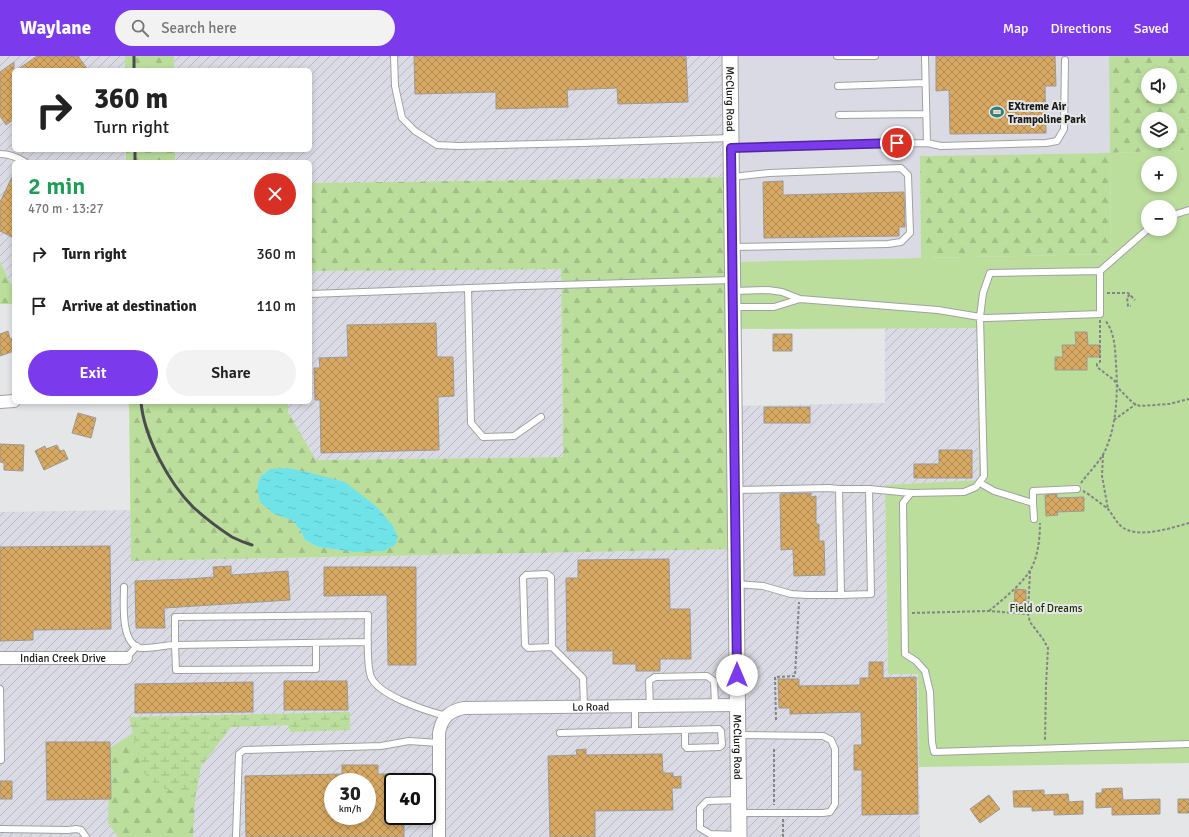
<!DOCTYPE html>
<meta charset="utf-8">
<style>
body{margin:0;font-family:Signika,sans-serif;background:#f2f2f2;color:#222;height:100vh;display:flex;flex-direction:column;font-size:15px;white-space:nowrap}
*{box-sizing:border-box;margin:0}
p{font-size:13px;color:#767676}
.icon{flex:none;width:22px;height:22px;fill:none;stroke:currentColor;stroke-width:2;stroke-linecap:round;stroke-linejoin:round}
.map{position:relative;flex:1;overflow:hidden}
.panel{position:absolute;left:12px;top:104px;width:300px;height:244px;display:flex;flex-direction:column;background:#fff;border-radius:6px;box-shadow:0 2px 6px #0003}
.panel>*{flex:none}
.top-card{position:absolute;left:12px;top:12px;width:300px;height:84px;border-radius:6px;box-shadow:0 2px 6px #0003;background:#fff;color:#222;overflow:hidden}
.buttons{position:absolute;left:1141px;top:12px;display:grid;gap:8px}
.buttons a{display:grid;place-items:center;width:36px;height:36px;border-radius:50%;background:#fff;box-shadow:0 2px 6px #0003;font-size:20px}
.speed{position:absolute;left:324px;top:717px;display:flex;gap:8px;font-size:20px;font-weight:700;text-align:center}
.speed>*{display:grid;place-content:center;width:52px;height:52px;border-radius:50%;background:#fff;box-shadow:0 2px 6px #0003;line-height:1}
.speed small{font-size:10px;font-weight:400}
.speed .limit{border:2px solid #111;border-radius:6px;background:#fff;color:#111}
.pin{position:absolute;display:grid;place-items:center;width:34px;height:34px;color:#fff;margin:-17px;border:2px solid #fff;border-radius:50%;box-shadow:0 1px 4px #0007}
.me{position:absolute;width:44px;margin:-22px;rotate:0deg;stroke-linejoin:round;filter:drop-shadow(0 0 3px #0008)}
.turn{display:flex;align-items:center;gap:14px;height:84px;padding:0 16px;font-size:18px}
.turn .icon{width:52px;height:52px;stroke-width:2.5}
.turn b{display:block;font-size:28px;line-height:34px}
.round{display:grid;place-items:center;flex:none;width:42px;height:42px;border-radius:21px;background:#f2f2f2}
.overview{display:flex;align-items:center;justify-content:space-between;height:68px;padding:0 16px}
h1{font-size:24px;font-weight:600;line-height:30px;color:#1e9e55}
.cta{display:flex;gap:8px;margin-top:auto;padding:8px 16px}
.cta a{flex:1;height:46px;border-radius:24px;background:#7c3aed;color:#fff;font-size:16px;font-weight:600;line-height:46px;text-align:center}
.cta a+a{background:#f2f2f2;color:#222}
ul{padding:0;list-style:none}
li{display:flex;align-items:center;gap:12px;height:52px;padding:0 16px}
li div{flex:1}
li b{display:block;font-size:15px}
li em{font-style:normal}
header{display:flex;align-items:center;gap:24px;box-sizing:border-box;height:56px;padding:0 20px;background:#7c3aed;color:#fff}
header strong{font-size:19px}
nav{display:flex;gap:22px;margin-inline-start:auto;font-size:14px}
.search{width:280px;height:36px;background:#f2f2f2;display:flex;align-items:center;gap:10px;box-sizing:border-box;padding:0 14px;border-radius:22px;color:#767676;font-size:15px}
.map>svg:first-child{display:block}
.built{fill:#d9dae3}
.industrial{fill:url(#industrial-furrows);fill-rule:evenodd}
.forest{fill:url(#forest-firs);fill-rule:evenodd}
.wetland{fill:url(#wetland-marsh)}
.park{fill:#bbde9c;fill-rule:evenodd}
.water{fill:url(#water-ripples)}
.building{fill:url(#building-cross-hatch);stroke:#9b9a99;fill-rule:evenodd}
.lines{fill:none;stroke-linecap:round;stroke-linejoin:round}
.service-casing{stroke:#a1a1a2;stroke-width:8}
.minor-casing{stroke:#a1a1a2;stroke-width:14}
.tertiary-casing{stroke:#a1a1a2;stroke-width:17}
.path{stroke:#838485;stroke-width:2;stroke-dasharray:3 2;stroke-linecap:butt}
.service{stroke:#fff;stroke-width:6}
.minor{stroke:#fff;stroke-width:12}
.tertiary{stroke:#fff;stroke-width:15}
.rail{stroke:#4b4c4d;stroke-width:3}
.route-casing{stroke:#51269a;stroke-width:10}
.route{stroke:#7c3aed;stroke-width:7}
.labels{text-anchor:middle;dominant-baseline:central;stroke-width:4;stroke-linejoin:round;paint-order:stroke}
.street-label{font-size:11px;fill:#19191a;stroke:#e5e6e7}
.poi-label{font-size:11px;font-weight:bold;fill:#19191a;stroke:#e5e6e7;text-anchor:start}
.park-label{font-size:11px;fill:#1b3200;stroke:#e5e6e7}
</style>
<header>
<strong>Waylane</strong>
<div class="search"><svg class="icon" aria-label="search" viewBox="0 0 24 24"><circle cx="10" cy="10" r="6"/><path d="M15 15l6 6"/></svg>Search here</div>
<nav><a>Map</a><a>Directions</a><a>Saved</a></nav>
</header>
<div class="map">
<svg width="1189" height="781" viewBox="0 0 1189 781">
<defs>
<pattern id="industrial-furrows" width="10" height="10" patternUnits="userSpaceOnUse"><rect width="10" height="10" fill="#d9dae3"/><path d="M-1 1l2-2M0 10L10 0M9 11l2-2" fill="none" stroke="#babac2"/></pattern>
<pattern id="forest-firs" width="22" height="20" patternUnits="userSpaceOnUse"><rect width="22" height="20" fill="#bbde9c"/><path d="M5 1l3.5 6h-7zM16 11l3.5 6h-7z" fill="#a0be86"/></pattern>
<pattern id="wetland-marsh" width="20" height="14" patternUnits="userSpaceOnUse"><rect width="20" height="14" fill="#bbde9c"/><path d="M1 5h8M5 5V1M11 12h8M15 12V8" fill="none" stroke="#a0be86"/></pattern>
<pattern id="water-ripples" width="26" height="14" patternUnits="userSpaceOnUse"><rect width="26" height="14" fill="#70e3e8"/><path d="M2 4q2-2 4 0t4 0M15 11q2-2 4 0t4 0" fill="none" stroke="#60c2c6"/></pattern>
<pattern id="building-cross-hatch" width="8" height="8" patternUnits="userSpaceOnUse"><rect width="8" height="8" fill="#d8a963"/><path d="M0 0l8 8M0 8l8-8" fill="none" stroke="#ae8951"/></pattern>
</defs>
<rect width="100%" height="100%" fill="#e5e6e7"/>
<!-- built -->
<path class="built" d="M730,0H1109L1110,97L920,100L921,202L732,206Z"/>
<!-- industrial -->
<path class="industrial" d="M0,0H125V14H14V94H126V106H14V235L0,205Z
M174,0H730L731,121L310,127V106H175V94H310V14H174Z
M561,212L563,401L316,404L288,356V346H310V215Z
M885,272H977L979,424L885,429L888,618H918L920,781H0V456L131,454L132,505L735,493L734,350L885,347ZM333,726H367V760H333ZM393,726H427V760H393Z"/>
<!-- forest -->
<path class="forest" d="M125,0H174V14H125Z
M1109,0H1189V94L1110,97L1111,198L921,202L920,100L1110,97ZM1148,19H1170V41H1148ZM1148,63H1170V85H1148Z
M126,94H175V106H126Z
M731,121L736,493L131,505L129,346H288V356L316,404L563,401L561,213L310,215V127ZM270,413L353,496L318,491L305,484L300,474L292,464L257,431L260,421Z
M0,205L14,235V248H0Z
M231,671L201,710L195,743L193,781H118L108,767L110,692L133,677Z"/>
<!-- wetland -->
<path class="wetland" d="M350,656V674L290,676L288,669L231,671L201,709L195,743L157,730L142,715L129,661Z"/>
<!-- park -->
<path class="park" d="M1189,94V707L919,711L918,618H888L885,429L979,424L977,272L733,273L732,206L1111,198L1110,97ZM1148,107H1170V129H1148ZM1148,151H1170V173H1148Z"/>
<!-- water -->
<path class="water" d="M288,412L307,416L345,426L377,451L393,470L398,482L395,489L384,495L353,496L318,491L305,484L300,474L292,464L274,458L260,446L257,431L260,421L270,413Z"/>
<!-- building -->
<path class="building" d="M37,0H78L88,14H17Z
M414,0H686L688,46L618,48L617,32L567,34L568,51L496,53V36L415,38Z
M936,0H1055L1056,30H1045L1046,77L950,78L949,34L936,35Z
M14,6V63L6,69L0,60V16Z
M14,117V182L0,175V146Z
M783,125V139L904,136L905,171H899V180L764,182L763,126Z
M436,267L437,301H453L454,340L438,341L439,394L321,397L320,344H315L314,312H320L319,302L348,301L347,269Z
M8,275L10,283L14,281V295L0,300V278Z
M1075,276H1087L1088,289H1100V301H1087V314H1055V301H1063L1062,289H1076Z
M773,278H792V295H773Z
M764,351H810V367H764Z
M78,357L96,362L91,382L72,377Z
M0,388L24,389L23,415L4,414V407L0,406Z
M57,389L60,395L64,394L68,403L44,414L35,395L45,390L46,393Z
M939,394H972V422H914V408H939Z
M811,437V441L816,440V468H819V485H824L825,519L794,520L793,493L781,494L780,438Z
M1057,438V442L1084,441V455L1057,456L1058,459L1046,460L1045,439Z
M110,490L111,573L33,574V584L0,585V491Z
M669,503L670,553H690L691,603H660V615H636V608H613V595H567L566,522H578V504Z
M231,510V519L288,515L290,544L164,552L165,572H136L135,525L188,523L214,521L213,511Z
M324,511H416V609H388L387,539L324,540Z
M1015,533L1026,534V551L1014,550Z
M869,606H883V622L916,621L918,758L862,759V714H854V689H862L861,656L790,658V652H779L778,623H799V630L860,629V622H869Z
M284,625H347L348,654H284Z
M253,626V656L135,657V628Z
M46,686H110L111,743L47,744Z
M586,693V699L662,698L663,717H673V721L681,720V732H672L673,754L595,755V781H550L548,700L577,699L576,694Z
M342,709H378V718H403V726H393V765H404V781H246L245,720L342,718ZM333,726H367V760H333Z
M0,725H12V743H0Z
M1122,732L1123,744L1160,743V758L1112,759V751L1096,752V737H1102V733Z
M1044,734V739L1068,738L1069,746L1083,745V758L1054,759V754L1032,755V751H1014L1013,735Z
M989,739L1000,753L980,767L970,753Z
M1178,743H1189V757H1178Z"/>
<g class="lines">
<!-- service casing -->
<g class="service-casing">
<path id="service" d="M394,0L395,30L402,62L415,75L437,89L458,90L581,87L731,82
M837,0H875
M838,30L925,27
M839,59L926,58
M927,87L941,90L1046,87L1057,85L1064,73L1065,4
M731,92L927,87L925,0
M0,98C9,98 17,101 25,106
M1170,160L1189,154
M732,191L888,188L901,186L910,177L908,119L901,112L769,117L732,121
M1100,215L1148,173
M468,232L471,367L483,381L514,380L541,361
M734,235L768,234L782,236L800,243L938,254L986,262L1100,258V215L990,217L983,237L980,261L984,420L976,431L964,436L911,437L903,447L905,598L916,605L925,615L930,636L932,686L934,696L1189,688
M310,238L524,230L732,224
M733,251H774L800,243
M980,427L994,435L1033,447L1034,463
M839,433H869L871,538L841,539
M869,433L911,437
M735,434L829,432L839,433L841,539H807L791,538L763,530L736,528
M1033,447V435L1077,433
M124,531C124,546 120,587 140,592C147,593 167,589 175,589V561L368,559C368,574 366,608 371,621C379,640 427,655 446,660
M316,587V613L176,614L175,589L368,586
M552,591L528,592L525,589L523,522L526,519L547,518L551,521L552,591L583,622L584,651
M126,602L137,590
M0,633L1,704
M635,651V675
M650,651L649,625L655,621L707,620L714,625L715,649
M560,677C613,676 666,674 719,673L721,675L722,689L720,691L687,692L685,690V674
M738,744L707,745L700,752V772L710,778L739,779
M739,757H823L830,756L835,748V693L831,684L823,680L739,679
M0,773L68,774L76,773L81,774L86,781
M236,781L239,698L244,694L381,690L409,685L439,687"/>
</g>
<!-- minor casing -->
<g class="minor-casing">
<g id="minor">
<path d="M0,346L14,345"/>
<path id="s1" d="M0,602H126"/>
<path id="s2" d="M439,781V677C442,661 449,655 464,652L737,649"/>
</g>
</g>
<!-- tertiary casing -->
<g class="tertiary-casing">
<g id="tertiary">
<path id="s3" d="M730,0L739,781"/>
</g>
</g>
<!-- path -->
<path class="path" d="M1107,237H1128L1135,244
M1130,239L1127,241L1128,250H1131
M1100,264V306L1097,308V311L1114,324L1120,334L1133,347L1140,350L1169,348L1189,343
M1114,364L1136,348
M1103,399L1102,420L1108,453
M1081,427C1088,417 1099,407 1105,395C1117,368 1118,337 1116,308C1115,292 1115,277 1105,264
M1083,435C1089,438 1103,449 1108,453C1113,459 1116,466 1122,471C1138,483 1171,472 1189,467
M989,555C1003,543 1019,531 1029,516C1038,503 1040,482 1040,467
M912,557L989,555L1028,558L1030,566L1043,583L1048,592L1046,629L1045,685
M1028,558L1030,515
M776,664L775,621L795,620L799,546
M774,693V749
M783,781V763"/>
<!-- service -->
<use href="#service" class="service"/>
<!-- minor -->
<use href="#minor" class="minor"/>
<!-- tertiary -->
<use href="#tertiary" class="tertiary"/>
<!-- rail -->
<path class="rail" d="M134,0V14
M135,94V106
M141,346C144,381 169,427 193,451C205,462 218,472 232,481C238,484 245,487 252,489"/>
</g>
<g class="lines">
<!-- route casing -->
<g class="route-casing">
<path id="route" d="M737,619L731,92L897,87"/>
</g>
<!-- route -->
<use href="#route" class="route"/>
</g>
<!-- icons -->
<defs>
<g id="stadium-bare" transform="scale(1.08)"><path d="M0-5a6.5 5 0 1 0 0 10a6.5 5 0 1 0 0-10ZM-3.5-1.8h7v3.6h-7Z" fill="#387f79" stroke="#e5e6e7" stroke-width="2.5" paint-order="stroke"/></g>
</defs>
<g fill-rule="evenodd">
<use href="#stadium-bare" x="997" y="56"/>
</g>
<g class="labels">
<!-- street labels -->
<g class="street-label">
<text stroke="none"><textPath href="#s3" startOffset="43">McClurg Road</textPath></text>
<text stroke="none"><textPath href="#s1" startOffset="63">Indian Creek Drive</textPath></text>
<text stroke="none"><textPath href="#s2" startOffset="269">Lo Road</textPath></text>
<text stroke="none"><textPath href="#s3" startOffset="691">McClurg Road</textPath></text>
</g>
<!-- poi labels -->
<g class="poi-label">
<text x="1008" y="50">EXtreme Air<tspan x="1008" dy="13">Trampoline Park</tspan></text>
</g>
<!-- park labels -->
<g class="park-label">
<text x="1046" y="552">Field of Dreams</text>
</g>
</g>
</svg>
<div class="buttons">
<a><svg class="icon" aria-label="sound" viewBox="0 0 24 24"><path d="M4 9h4l5-4v14l-5-4H4zM17 9q2 3 0 6"/></svg></a>
<a><svg class="icon" aria-label="layers" viewBox="0 0 24 24"><path d="M12 4l9 5-9 5-9-5zM3 14l9 5 9-5"/></svg></a>
<a>+</a>
<a>−</a>
</div>
<div class="speed"><div>30<small>km/h</small></div><div class="limit">40</div></div>
<div class="pin" style="left:897px;top:87px;background:#d93025"><svg class="icon" aria-label="arrive" viewBox="0 0 24 24"><path d="M6 21V4h12l-3 4 3 4H6"/></svg></div>
<svg class="me" style="left:737px;top:619px" viewBox="-20 -20 40 40"><circle r="19" fill="#fff"/><path d="M0-13L10 11 0 6-10 11z" fill="#7c3aed"/></svg>
<div class="top-card">
<div class="turn"><svg class="icon" aria-label="right" viewBox="0 0 24 24"><path d="M7 20v-9h11M14 6l5 5-5 5"/></svg><div><b>360 m</b>Turn right</div></div>
</div>
<section class="panel">
<div class="overview"><div><h1>2 min</h1><p>470 m · 13:27</p></div><a class="round" style="background:#d93025;color:#fff"><svg class="icon" aria-label="close" viewBox="0 0 24 24"><path d="M6 6l12 12M18 6L6 18"/></svg></a></div>
<ul>
<li><svg class="icon" aria-label="right" viewBox="0 0 24 24"><path d="M7 20v-9h11M14 6l5 5-5 5"/></svg><div><b>Turn right</b></div><em>360 m</em></li>
<li><svg class="icon" aria-label="arrive" viewBox="0 0 24 24"><path d="M6 21V4h12l-3 4 3 4H6"/></svg><div><b>Arrive at destination</b></div><em>110 m</em></li>
</ul>
<div class="cta"><a>Exit</a><a>Share</a></div>
</section>
</div>
